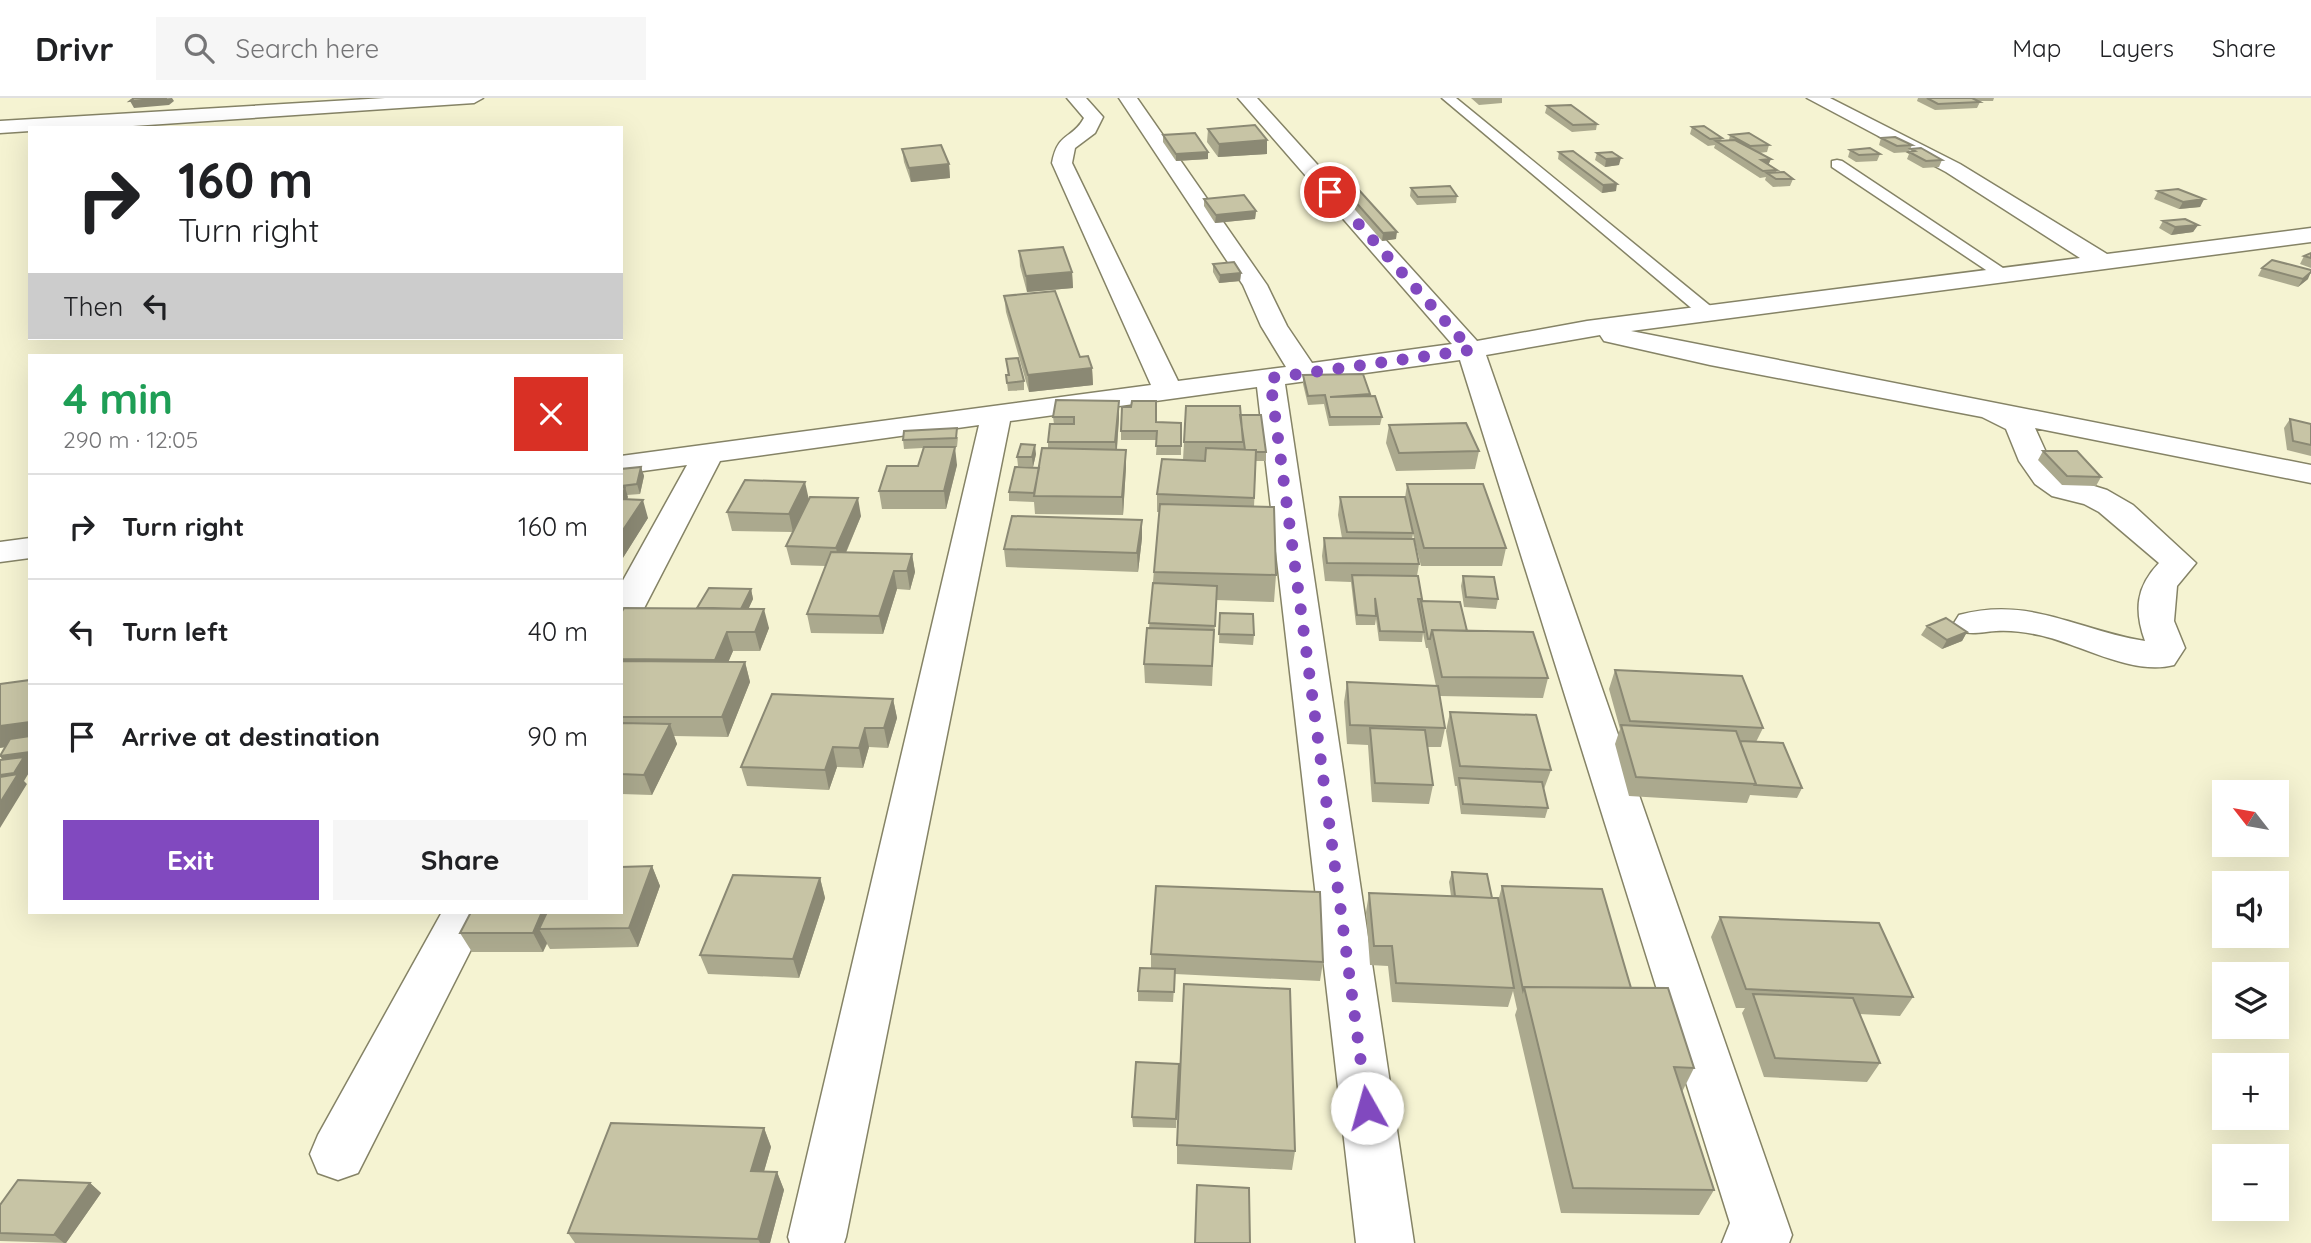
<!DOCTYPE html>
<meta charset="utf-8">
<style>
body{margin:0;font-family:Quicksand,sans-serif;background:#f6f6f6;color:#202124;height:100vh;display:flex;flex-direction:column;font-size:26px;white-space:nowrap}
*{box-sizing:border-box;margin:0}
p{font-size:23px;color:#757577}
.icon{flex:none;width:38px;height:38px;fill:none;stroke:currentColor;stroke-width:2;stroke-linecap:round;stroke-linejoin:round}
.map{position:relative;flex:1;overflow:hidden}
.drawer{position:absolute;left:28px;top:256px;width:595px;height:560px;display:flex;flex-direction:column;background:#fff;border-radius:0px;box-shadow:0 7px 28px #0002}
.drawer>*{flex:none}
.guide{position:absolute;left:28px;top:28px;width:595px;height:214px;border-radius:0px;box-shadow:0 7px 28px #0002;background:#fff;color:#202124;overflow:hidden}
.needle{width:46px;rotate:301deg}
.buttons{position:absolute;left:2212px;top:682px;display:grid;gap:14px}
.buttons a{display:grid;place-items:center;width:77px;height:77px;border-radius:0px;background:#fff;box-shadow:0 7px 28px #0002;font-size:35px}
.pin{position:absolute;display:grid;place-items:center;width:60px;height:60px;color:#fff;margin:-30px;border:4px solid #fff;border-radius:50%;box-shadow:0 2px 7px #0007}
.me{position:absolute;width:77px;margin:-38px;rotate:353deg;stroke-linejoin:round;filter:drop-shadow(0 0 5px #0008)}
.turn{display:flex;align-items:center;gap:24px;height:147px;padding:0 35px;font-size:32px}
.turn .icon{width:91px;height:91px;stroke-width:2.5}
.turn b{display:block;font-size:49px;line-height:60px}
.then{display:flex;align-items:center;height:66px;padding:0 35px;background:#0003;gap:14px;font-size:26px}
.round{display:grid;place-items:center;flex:none;width:74px;height:74px;border-radius:0px;background:#f6f6f6}
.summary{display:flex;align-items:center;justify-content:space-between;height:119px;padding:0 35px}
h1{font-size:42px;font-weight:700;line-height:52px;color:#1e9e55}
.action{display:flex;gap:14px;margin-top:auto;padding:14px 35px}
.action a{flex:1;height:80px;border-radius:0px;background:#8149bf;color:#fff;font-size:28px;font-weight:700;line-height:80px;text-align:center}
.action a+a{background:#f6f6f6;color:#202124}
ul{padding:0;list-style:none}
li{display:flex;align-items:center;gap:21px;height:105px;padding:0 35px;border-top:2px solid #e0e0e0}
li div{flex:1}
li b{display:block;font-size:26px}
li em{font-style:normal}
header{display:flex;align-items:center;gap:42px;box-sizing:border-box;height:98px;padding:0 35px;background:#fff;border-bottom:2px solid #e0e0e0}
header strong{font-size:33px}
nav{display:flex;gap:38px;margin-inline-start:auto;font-size:24px}
.search{width:490px;height:63px;background:#f6f6f6;display:flex;align-items:center;gap:18px;box-sizing:border-box;padding:0 24px;border-radius:0px;color:#757577;font-size:26px}
.map>svg:first-child{display:block}
.lines{fill:none;stroke-linecap:round;stroke-linejoin:round}
.service-casing{stroke:#858366;stroke-width:3}
.minor-casing{stroke:#858366;stroke-width:3}
.service{fill:#fff;fill-rule:evenodd}
.minor{fill:#fff;fill-rule:evenodd}
.wall{fill:#aba98e}
.shaded-wall{fill:#8b8974}
.building{fill:#c7c4a5;stroke:#8b8974;stroke-width:2}
.route{stroke:#8149bf;stroke-width:12;stroke-dasharray:0 21.6}
</style>
<header>
<strong>Drivr</strong>
<div class="search"><svg class="icon" aria-label="search" viewBox="0 0 24 24"><circle cx="10" cy="10" r="6"/><path d="M15 15l6 6"/></svg>Search here</div>
<nav><a>Map</a><a>Layers</a><a>Share</a></nav>
</header>
<div class="map">
<svg width="2311" height="1145" viewBox="0 0 2311 1145">
<rect width="100%" height="100%" fill="#f5f3d2"/>
<g class="lines">
<!-- service casing -->
<g class="service-casing">
<path id="service" d="M1442,0H1456L1714,211L1717,215L1714,219H1702Z
M1837,62L1842,63L2012,176L2004,181L1998,180L1832,69V63Z"/>
</g>
<!-- minor casing -->
<g class="minor-casing">
<path id="minor" d="M385,0H483L474,5L103,30H30V33L0,35V23Z
M1067,0H1086L1103,19L1095,35L1075,50L1072,65L1178,283L1286,269L1261,228L1243,187L1119,0H1137L1267,187L1287,228L1312,265L1452,246L1238,0H1257L1477,243L1587,223L2080,160L1946,74L1807,0H1830L1960,66L2107,156L2311,130V144L1631,233L2311,367V385L2035,330L2050,363L2065,379L2107,392L2133,407L2196,465L2177,488L2174,523L2185,550L2174,567C2131,578 2081,546 2039,537C2025,534 2010,532 1996,533C1982,534 1973,537 1959,533L1954,525L1959,517C2030,498 2077,532 2145,543C2134,512 2136,489 2159,465L2099,414L2084,406L2052,398L2035,386L2019,363L2006,331L1982,319L1710,267L1604,243L1600,237L1486,257L1792,1137L1789,1145H1722L1730,1125L1460,262L1285,286L1414,1145H1356L1257,289L1010,323L846,1139L844,1145H790L788,1139L979,327L720,363L639,520L634,528L621,531V486L687,367L621,376V358L1151,287L1052,65C1058,33 1072,42 1084,20Z
M30,440V460L0,464V444Z
M442,814H490L358,1075L338,1082L318,1075L310,1056L318,1037Z"/>
</g>
<!-- service -->
<use href="#service" class="service"/>
<!-- minor -->
<use href="#minor" class="minor"/>
</g>
<!-- wall -->
<path class="wall" d="M1471,0H1502V5L1479,7Z
M1918,0H1994L1993,3H1979L1980,4L1977,10L1935,12L1917,3Z
M1547,8L1597,26L1596,32L1572,34L1545,15Z
M1692,29L1722,40L1721,43L1729,42L1730,37L1769,47L1767,54L1759,55L1769,66L1777,72L1776,74L1793,81L1790,88L1773,89L1765,82L1766,79L1760,80L1714,50L1715,47L1708,48L1690,36Z
M1208,31L1267,42V56L1218,59L1207,44Z
M1163,37L1208,61L1176,63L1163,44Z
M1881,40L1912,47L1909,54L1894,55L1879,47Z
M902,51L949,66L950,80L911,84L904,64Z
M1911,51L1942,62L1939,69L1923,70L1907,61Z
M1850,52L1880,56L1877,63L1856,64L1848,59Z
M1559,54L1616,93L1602,95L1558,61Z
M1597,55L1619,67L1605,69L1595,62Z
M1411,90L1457,98L1456,105L1417,107L1410,98Z
M1345,92L1396,141L1382,143L1344,99Z
M2158,93L2204,101L2200,109L2179,111L2154,101Z
M1204,101L1256,113L1255,121L1215,125L1204,108Z
M2163,123L2198,127L2193,134L2171,137L2159,130Z
M1019,153L1072,174L1073,190L1027,194L1020,168Z
M2311,155V170L2300,166L2304,158Z
M1213,166L1241,175L1240,183L1219,185L1213,174Z
M2262,170L2308,181L2298,189L2258,178Z
M1004,198L1092,270L1093,287L1029,294L1006,214Z
M1006,261L1024,283V292L1008,293L1006,277H1008Z
M1303,277L1370,296V298L1382,319L1380,327L1329,328L1324,306L1308,307L1303,286Z
M1241,317L1266,354V363H1256L1254,409L1276,477L1274,504L1216,502L1212,588L1145,585L1144,566L1149,530L1159,414H1157V396L1205,363L1206,362H1183L1184,344Z
M1053,319L1119,320L1117,351L1126,369L1123,417L1035,416L1034,404L1009,403V394L1039,370L1048,351V344L1054,326Z
M2290,321L2311,326V358L2287,352L2284,330Z
M1156,324L1181,325V357H1156L1157,342H1121V333Z
M1389,327L1479,353L1475,371L1396,373L1386,345Z
M958,339L957,349H945L957,367L946,411H882L879,393L918,368L923,350L904,351L903,342Z
M2043,353L2101,379L2096,388L2062,387L2038,362Z
M1036,356L1033,369L1018,368L1017,359Z
M641,369L644,378L640,396L627,397V402L648,420L621,463V371Z
M1407,386L1506,450L1502,468H1421L1413,436L1412,441L1419,466L1417,478L1422,503L1467,533L1548,580L1543,600L1440,598L1445,630L1441,649H1427L1433,687L1429,706L1372,704L1368,647L1347,646L1344,604L1347,584L1436,588L1428,550H1426L1423,535L1422,544L1379,543L1376,521L1375,527H1356L1351,484L1325,483L1322,458L1324,440H1342L1338,417L1340,399L1405,400Z
M809,402L861,418L846,455L912,456L915,474L910,492L897,491L883,536L811,535L807,516L826,468L791,467L786,448L793,434L732,433L727,414Z
M1142,440L1138,474L1006,469L1004,451Z
M1463,478L1498,501L1496,511L1464,509L1461,488Z
M751,491L753,501L748,511L769,530L760,553H733L728,564H745L750,584L728,639L674,638L677,646L652,697L621,696V515L697,510Z
M1220,515L1254,537L1253,547L1219,545Z
M1927,528L1967,534L1962,543L1942,551L1921,537Z
M1615,572L1763,630L1756,644L1802,690L1797,700L1750,697L1747,705L1629,698L1615,646L1620,631L1609,591Z
M893,601L897,620L888,650L869,649L863,670L837,669L829,692L747,688L741,669Z
M1450,614L1551,672L1544,691L1548,710L1545,720L1461,716L1457,688H1455L1446,633Z
M652,768L660,788L638,849L550,851L547,846L543,854H472L460,835L621,814Z
M1452,774L1498,803L1502,788L1631,890L1694,970L1682,994L1714,1092L1699,1117L1561,1115L1515,917L1517,911L1513,893L1508,909L1392,904L1388,868L1370,867L1366,814L1369,795L1451,798L1449,784Z
M820,780L825,800L799,880L708,876L700,857Z
M1720,819L1913,899L1900,918L1859,916L1880,965L1867,984L1764,979L1742,915L1745,910H1736L1711,839Z
M1151,856L1323,864L1320,883L1175,876L1173,904L1138,903V893L1151,870Z
M1179,966L1176,1030L1133,1029L1132,1019Z
M764,1030L771,1049L764,1073L777,1074L784,1092L770,1145H575L568,1135Z
M1177,1047L1295,1053L1292,1072L1177,1066Z
M90,1085L101,1095L66,1145L0,1143V1107Z"/>
<!-- shaded-wall -->
<path class="shaded-wall" d="M172,0L174,3L169,7L134,10L130,3Z
M1267,42V56L1218,59L1219,46Z
M1208,54V61L1176,63V56Z
M1621,60L1619,67L1605,69L1606,61Z
M1771,61L1768,68L1761,62Z
M949,66L950,80L911,84L909,70Z
M1617,86L1616,93L1602,95L1603,87Z
M2204,101L2200,109L2179,111L2183,104Z
M1256,113L1255,121L1215,125L1216,117Z
M2198,127L2193,134L2171,137L2175,129Z
M1397,134L1396,141L1382,143L1383,135Z
M1072,174L1073,190L1027,194L1026,178Z
M2311,174L2308,181L2298,189L2303,181Z
M1241,175L1240,183L1219,185L1220,177Z
M1092,270L1093,287L1029,294L1028,277Z
M1119,303V320L1116,362L1115,344Z
M1035,347L1036,356L1033,369L1032,359Z
M955,349L957,367L946,411L944,393Z
M1126,352V369L1123,417L1122,399Z
M641,369L644,378L640,396L637,386Z
M805,384L809,402L793,434L789,416Z
M625,389L628,399L625,409L622,399Z
M858,400L861,418L840,468L836,450Z
M643,402L648,420L621,463V435Z
M1142,422V440L1138,474L1137,455Z
M912,456L915,474L910,492L907,473Z
M894,473L897,491L883,536L879,518Z
M751,491L753,501L743,523L740,513Z
M764,511L769,530L760,553L755,534Z
M727,534L733,553L721,581L715,562Z
M1967,534L1962,543L1942,551L1947,542Z
M745,564L750,584L728,639L722,619Z
M893,601L897,620L888,650L884,630Z
M30,624V646L0,650V628Z
M670,626L677,646L652,697L644,677Z
M865,630L869,649L863,670L859,650Z
M833,649L837,669L829,692L825,672Z
M30,654V673L24,683L27,686L0,730V677L7,669L0,658Z
M652,768L660,788L638,849L629,830Z
M820,780L825,800L799,880L793,861Z
M542,814H561L539,831L547,845L543,854L533,835Z
M764,1030L771,1049L759,1091L751,1073Z
M777,1074L784,1092L770,1145H760L758,1141Z
M90,1085L101,1095L66,1145H64L54,1137Z"/>
<!-- building -->
<path class="building" d="M134,0H167L130,3Z
M1927,0H1972L1980,4L1938,6Z
M1571,7L1597,26L1573,27L1547,8Z
M1255,27L1267,42L1219,46L1208,31Z
M1704,28L1722,40L1710,41L1692,29Z
M1195,35L1208,54L1176,56L1163,37Z
M1749,35L1769,47L1750,48L1730,37Z
M1895,39L1912,47L1897,48L1881,40Z
M1735,42L1771,61L1761,62L1777,72L1763,73L1716,43Z
M941,47L949,66L909,70L902,51Z
M1870,50L1880,56L1859,57L1850,52Z
M1921,50L1942,62L1926,63L1909,54L1915,53L1911,51Z
M1573,53L1617,86L1603,87L1559,54Z
M1612,54L1621,60L1606,61L1597,55Z
M1784,74L1793,81H1776L1767,75Z
M1450,88L1457,98L1418,99L1411,90Z
M1358,91L1397,134L1383,135L1345,92Z
M2178,91L2204,101L2183,104L2158,93Z
M1244,97L1256,113L1216,117L1204,101Z
M2185,121L2198,127L2175,129L2163,123Z
M1063,149L1072,174L1026,178L1019,153Z
M2311,155V160L2304,158Z
M2272,162L2311,172V174L2303,181L2262,170Z
M1234,164L1241,175L1220,177L1213,166Z
M1055,193L1080,259L1088,258L1092,270L1028,277L1004,198Z
M1018,260L1024,283L1007,285L1006,277H1009L1006,261Z
M1363,276L1370,296L1330,299L1375,298L1382,319H1330L1325,297L1308,298L1303,277Z
M1056,302L1119,303L1115,344H1048L1050,326H1074V319H1053Z
M1132,303H1156V324L1181,325V348H1156L1157,333H1121L1122,309H1131Z
M1186,308H1240L1243,344H1184Z
M1240,317H1261L1266,354H1256V352H1245Z
M2290,321L2311,326V347L2293,343Z
M1466,325L1479,353L1399,355L1389,327Z
M957,330L956,340L903,342L904,333Z
M1021,346L1035,347L1032,359H1017Z
M924,349H955L944,393H879L887,368H918Z
M1042,350L1126,352L1122,399L1034,398Z
M1206,350L1256,352L1254,400L1157,396L1162,361L1205,363Z
M2043,353H2077L2101,379L2067,378Z
M641,369L637,386L621,388V371Z
M1015,369L1039,370L1034,395L1009,394Z
M745,382L805,384L789,416L727,414Z
M1407,386H1483L1506,450H1424Z
M625,389L622,399H621V390Z
M810,399L858,400L836,450L786,448Z
M1340,399H1405L1413,435L1347,434Z
M621,401L643,402L621,435Z
M1160,406L1274,409L1276,477L1154,474Z
M1012,418L1142,422L1137,455L1004,451Z
M1324,440L1414,441L1419,466L1327,465Z
M831,454L912,456L907,473H894L879,518L807,516Z
M1352,477L1418,478L1422,501H1418L1424,534L1380,533L1375,500L1376,518L1357,517Z
M1463,478L1494,479L1498,501L1466,499Z
M1153,485L1217,488L1215,528L1149,525Z
M709,490L751,491L741,511L697,510Z
M1421,503L1460,504L1467,533L1432,532L1430,541H1428Z
M624,510L764,511L755,534H727L715,562L621,561V515Z
M1220,515L1253,516L1254,537L1219,536Z
M1946,520L1967,534L1947,542L1927,528Z
M1147,530L1214,532L1212,568L1144,566Z
M1432,532L1533,534L1548,580L1442,579Z
M621,563L745,564L722,619H621Z
M1615,572L1742,578L1763,630L1630,623Z
M30,582V624L0,628V586Z
M1347,584L1438,588L1445,630L1350,627Z
M772,596L893,601L884,630H865L859,650L833,649L825,672L741,669Z
M1450,614L1536,617L1551,672L1460,668Z
M621,625L670,626L644,677L621,676Z
M1621,627L1736,633L1756,686L1636,679Z
M1370,630L1425,632L1433,687L1375,685Z
M30,638V654L0,658L10,641Z
M1740,643L1783,645L1802,690L1755,687L1756,686Z
M24,659L14,675L0,677V662Z
M18,676L0,705V679Z
M1459,680L1542,684L1548,710L1463,706Z
M652,768L629,830L539,831L547,814H621V769Z
M1452,774L1487,776L1492,800L1455,798Z
M733,777L820,780L793,861L700,857Z
M1156,788L1320,794L1323,864L1151,856Z
M1502,788L1602,791L1631,890L1524,889L1523,892Z
M1369,795L1498,800L1514,890L1396,885L1392,848H1374Z
M471,814H542L533,835H460Z
M1720,819L1879,825L1913,899L1746,891Z
M1140,870L1175,871L1174,894L1138,893Z
M1184,886L1290,891L1295,1053L1177,1047Z
M1524,889L1668,890L1694,970L1674,969L1714,1092L1573,1090Z
M1753,896L1853,900L1880,965L1775,960Z
M1136,964L1179,966L1176,1021L1132,1019Z
M611,1025L764,1030L751,1073L777,1074L758,1141L568,1135Z
M18,1082L90,1085L54,1137L0,1135V1107Z
M1197,1087L1249,1090L1250,1145H1195Z"/>
<g class="lines">
<!-- route -->
<path class="route" d="M1330,94L1471,252L1270,280L1367,1010"/>
</g>
</svg>
<div class="buttons">
<a><svg class="needle" viewBox="-14 -14 28 28"><path d="M0-13l5 13h-10z" fill="#e53935"/><path d="M0 13l5-13h-10z" fill="#757577"/></svg></a>
<a><svg class="icon" aria-label="sound" viewBox="0 0 24 24"><path d="M4 9h4l5-4v14l-5-4H4zM17 9q2 3 0 6"/></svg></a>
<a><svg class="icon" aria-label="layers" viewBox="0 0 24 24"><path d="M12 4l9 5-9 5-9-5zM3 14l9 5 9-5"/></svg></a>
<a>+</a>
<a>−</a>
</div>
<div class="pin" style="left:1330px;top:94px;background:#d93025"><svg class="icon" aria-label="arrive" viewBox="0 0 24 24"><path d="M6 21V4h12l-3 4 3 4H6"/></svg></div>
<svg class="me" style="left:1367px;top:1010px" viewBox="-20 -20 40 40"><circle r="19" fill="#fff"/><path d="M0-13L10 11 0 6-10 11z" fill="#8149bf"/></svg>
<div class="guide">
<div class="turn"><svg class="icon" aria-label="right" viewBox="0 0 24 24"><path d="M7 20v-9h11M14 6l5 5-5 5"/></svg><div><b>160 m</b>Turn right</div></div>
<div class="then">Then<svg class="icon" aria-label="left" viewBox="0 0 24 24"><path d="M17 20v-9H6M10 6l-5 5 5 5"/></svg></div>
</div>
<section class="drawer">
<div class="summary"><div><h1>4 min</h1><p>290 m · 12:05</p></div><a class="round" style="background:#d93025;color:#fff"><svg class="icon" aria-label="close" viewBox="0 0 24 24"><path d="M6 6l12 12M18 6L6 18"/></svg></a></div>
<ul>
<li><svg class="icon" aria-label="right" viewBox="0 0 24 24"><path d="M7 20v-9h11M14 6l5 5-5 5"/></svg><div><b>Turn right</b></div><em>160 m</em></li>
<li><svg class="icon" aria-label="left" viewBox="0 0 24 24"><path d="M17 20v-9H6M10 6l-5 5 5 5"/></svg><div><b>Turn left</b></div><em>40 m</em></li>
<li><svg class="icon" aria-label="arrive" viewBox="0 0 24 24"><path d="M6 21V4h12l-3 4 3 4H6"/></svg><div><b>Arrive at destination</b></div><em>90 m</em></li>
</ul>
<div class="action"><a>Exit</a><a>Share</a></div>
</section>
</div>
